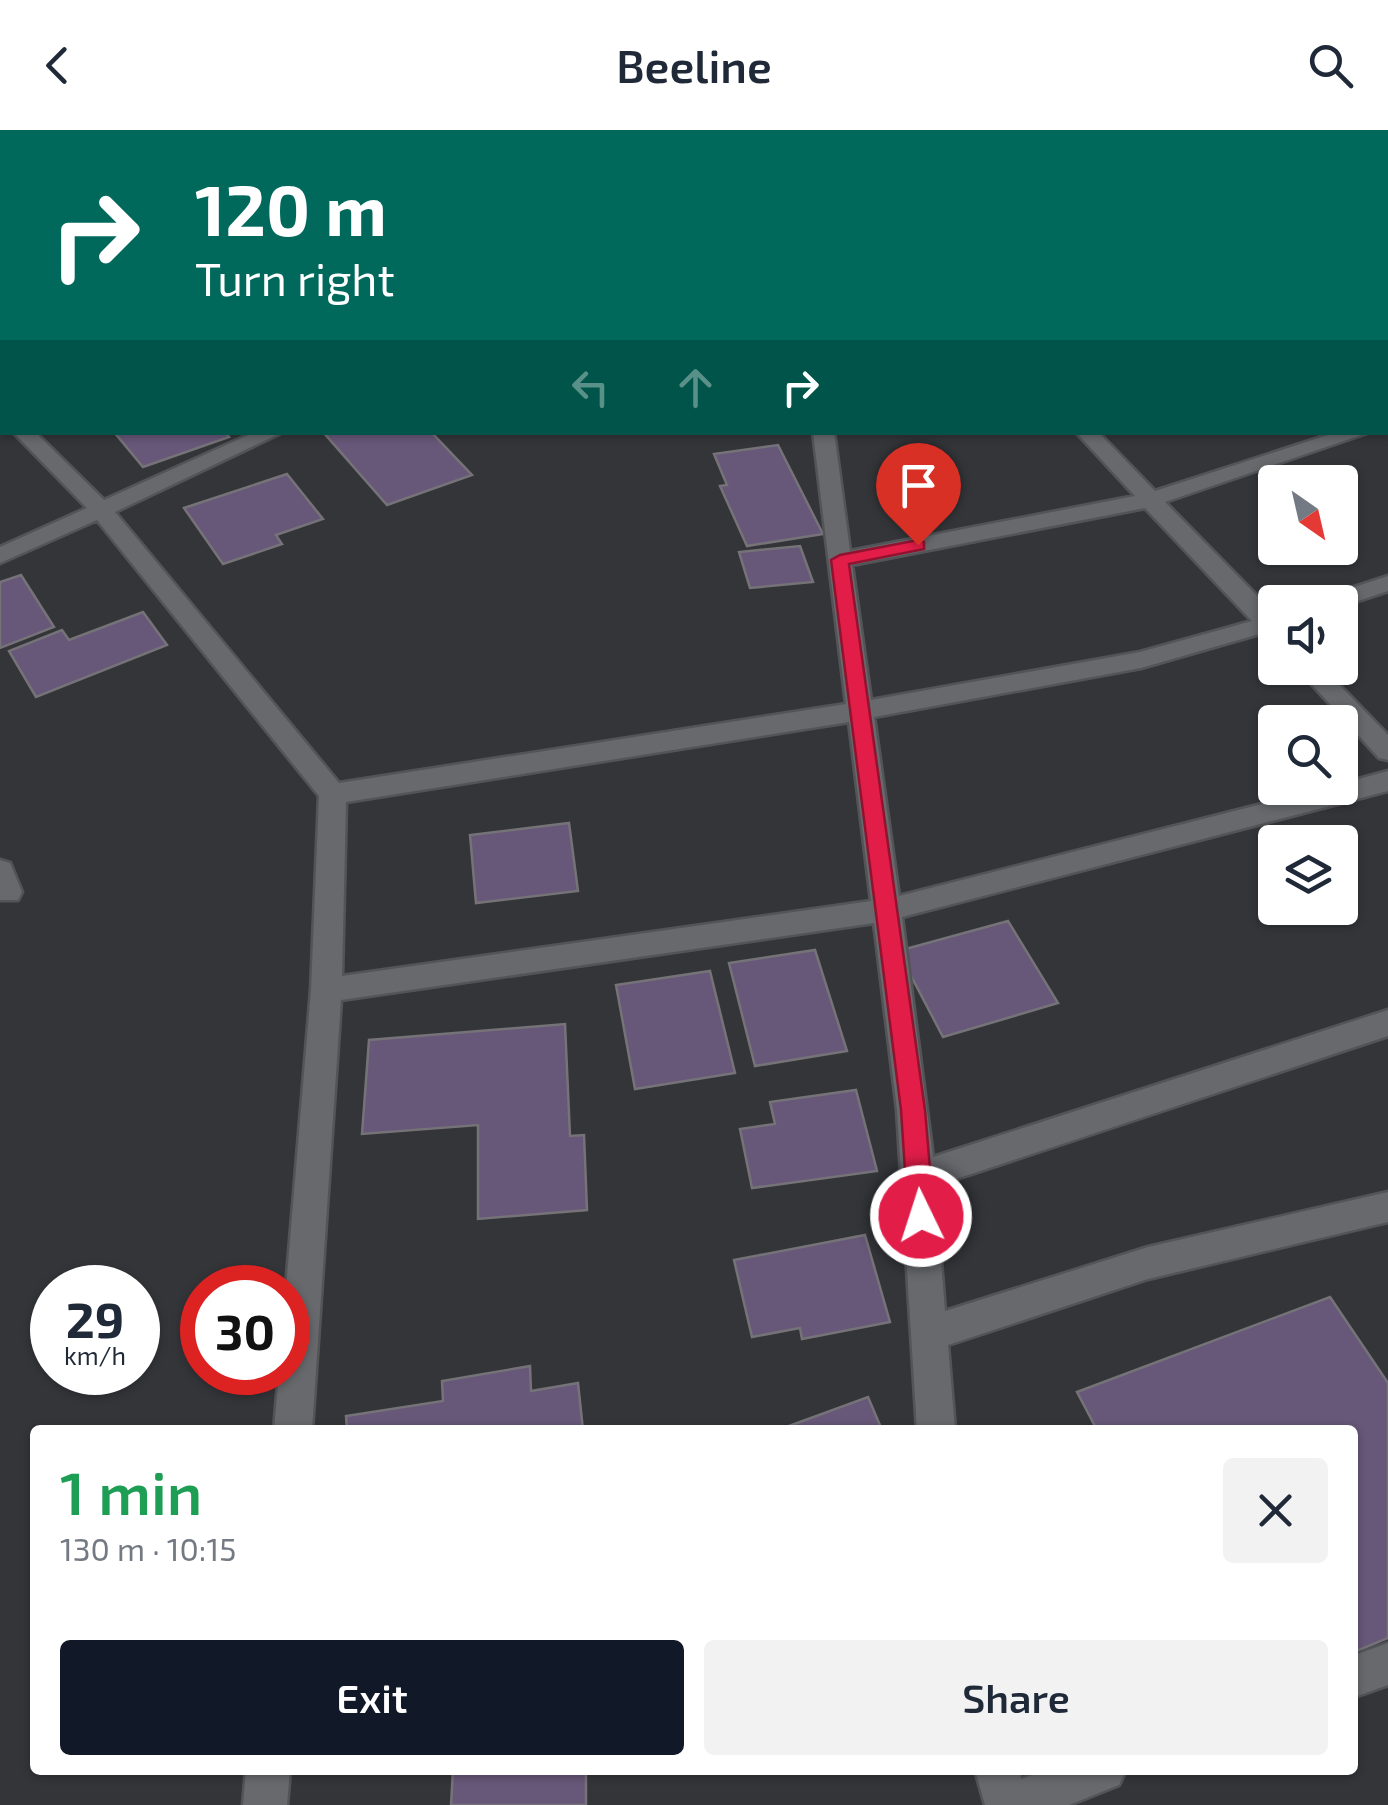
<!DOCTYPE html>
<meta charset="utf-8">
<style>
body{margin:0;font-family:"Exo 2",sans-serif;background:#f2f2f3;color:#1f2937;height:100vh;display:flex;flex-direction:column;font-size:38px;white-space:nowrap}
*{box-sizing:border-box;margin:0}
p{font-size:32px;color:#747a83}
.icon{flex:none;width:55px;height:55px;fill:none;stroke:currentColor;stroke-width:2;stroke-linecap:round;stroke-linejoin:round}
.map{position:relative;flex:1;overflow:hidden}
.side{position:absolute;left:30px;top:1295px;width:1328px;height:350px;display:flex;flex-direction:column;background:#fff;border-radius:10px;box-shadow:0 2px 8px #0004}
.side>*{flex:none}
.top-card{position:absolute;left:0px;top:0px;width:1390px;height:305px;box-shadow:0 2px 8px #0004;background:#00695c;color:#fff;overflow:hidden}
.needle{width:65px;rotate:146deg}
.tools{position:absolute;left:1258px;top:335px;display:grid;gap:20px}
.tools a{display:grid;place-items:center;width:100px;height:100px;border-radius:10px;background:#fff;box-shadow:0 2px 8px #0004;font-size:50px}
.speed{position:absolute;left:30px;top:1135px;display:flex;gap:20px;font-size:50px;font-weight:700;text-align:center}
.speed>*{display:grid;place-content:center;width:130px;height:130px;border-radius:50%;background:#fff;box-shadow:0 2px 8px #0004;line-height:1}
.speed small{font-size:25px;font-weight:400}
.speed .limit{border:15px solid #d22;background:#fff;color:#111}
.pin{position:absolute;display:grid;place-items:center;width:85px;height:85px;color:#fff;margin:-102px -42px;border-radius:50% 50% 50% 0;rotate:-45deg;box-shadow:0 0 10px #0007}
.pin .icon{rotate:45deg}
.me{position:absolute;width:110px;margin:-55px;rotate:356deg;stroke-linejoin:round;filter:drop-shadow(0 0 8px #0008)}
.turn{display:flex;align-items:center;gap:35px;height:210px;padding:0 30px;font-size:45px}
.turn .icon{width:130px;height:130px;stroke-width:2.5}
.turn b{display:block;font-size:70px;line-height:85px}
.lanes{display:flex;align-items:center;height:95px;padding:0 30px;background:#0003;justify-content:center;gap:50px;direction:ltr}
.lanes .off{opacity:.35}
.round{display:grid;place-items:center;flex:none;width:105px;height:105px;border-radius:10px;background:#f2f2f3}
.headline{display:flex;align-items:center;justify-content:space-between;height:170px;padding:0 30px}
h1{font-size:60px;font-weight:600;line-height:75px;color:#1e9e55}
.primary-button{display:flex;gap:20px;margin-top:auto;padding:20px 30px}
.primary-button a{flex:1;height:115px;border-radius:10px;background:#111827;color:#fff;font-size:40px;font-weight:600;line-height:115px;text-align:center}
.primary-button a+a{background:#f2f2f3;color:#1f2937}
header{display:flex;justify-content:space-between;align-items:center;height:130px;padding:0 30px;background:#fff;font-size:45px;font-weight:600}
.map>svg:first-child{display:block}
.building{fill:#675778;stroke:#757378;stroke-width:2.5}
.lines{fill:none;stroke-linecap:round;stroke-linejoin:round}
.minor-casing{stroke:#535457;stroke-width:5}
.minor{fill:#67696d;fill-rule:evenodd}
.route{fill:#e11d48;stroke:#92132f;stroke-width:2.5}
</style>
<header><svg class="icon" aria-label="back" viewBox="0 0 24 24"><path d="M15 5l-7 7 7 7"/></svg>Beeline<svg class="icon" aria-label="search" viewBox="0 0 24 24"><circle cx="10" cy="10" r="6"/><path d="M15 15l6 6"/></svg></header>
<div class="map">
<svg width="1388" height="1675" viewBox="0 0 1388 1675">
<rect width="100%" height="100%" fill="#333539"/>
<!-- building -->
<path class="building" d="M114,302H224L229,307L143,337Z
M323,302H431L472,345L387,375Z
M778,315L823,404L747,416L720,356L727,355L714,324Z
M287,344L323,389L276,405L282,414L223,434L184,378Z
M800,416L813,452L750,458L739,422Z
M21,445L54,497L0,518V452Z
M143,482L167,515L36,567L9,521L62,500L69,510Z
M569,693L578,761L476,773L470,705Z
M1008,791L1058,873L943,907L898,821Z
M815,820L847,921L755,936L729,833Z
M710,841L735,943L635,959L616,855Z
M565,894L570,1006L584,1005L587,1080L478,1089V995L362,1004L369,910Z
M856,960L877,1041L752,1058L740,999L775,994L770,972Z
M865,1105L890,1192L802,1209L800,1198L752,1207L734,1130Z
M1330,1167L1388,1253V1508L1352,1523V1300H1097L1077,1262Z
M530,1236L531,1261L578,1253L583,1300H347L346,1286L443,1271L442,1251Z
M868,1267L882,1300H778Z
M453,1640H586V1675H451Z"/>
<g class="lines">
<!-- minor casing -->
<g class="minor-casing">
<path id="minor" d="M2,223V235L0,236V224Z
M0,274H2V289H0Z
M13,302H35L104,370L255,302H283L115,382L339,653L846,574L813,302H834L850,421L1135,366L1076,302H1098L1155,361L1337,302H1370L1165,372L1275,484V509L1263,503L1141,538L874,587L899,766L1325,658H1340V654L1388,641V661L902,787L933,1027L1388,880V906L935,1056L945,1181L1148,1117L1388,1062V1092L1148,1149L948,1215L955,1300H917L897,980L874,793L341,870L312,1300H274L279,1242H288L286,1158L311,860L319,666L97,390L0,433V417L87,378ZM1145,378L1252,491L1140,522L871,570L852,435ZM849,592L871,771L342,846L346,672Z
M1388,446V461L1340,477V472H1320L1324,467Z
M1297,538H1323L1388,605V630L1379,628Z
M0,730L10,733L22,762L18,770H0Z
M1388,1513V1555L1352,1568V1526Z
M246,1640H290L287,1675H243Z
M975,1640H1019L1021,1649L1046,1640H1126L1119,1655L1069,1675H985Z"/>
</g>
<!-- minor -->
<use href="#minor" class="minor"/>
</g>
<!-- route -->
<path class="route" d="M918,410L924,412V419L849,434L925,980L934,1086L930,1094L921,1098L912,1094L908,1086L901,980L831,430L840,425Z"/>
</svg>
<div class="tools">
<a><svg class="needle" viewBox="-14 -14 28 28"><path d="M0-13l5 13h-10z" fill="#e53935"/><path d="M0 13l5-13h-10z" fill="#747a83"/></svg></a>
<a><svg class="icon" aria-label="sound" viewBox="0 0 24 24"><path d="M4 9h4l5-4v14l-5-4H4zM17 9q2 3 0 6"/></svg></a>
<a><svg class="icon" aria-label="search" viewBox="0 0 24 24"><circle cx="10" cy="10" r="6"/><path d="M15 15l6 6"/></svg></a>
<a><svg class="icon" aria-label="layers" viewBox="0 0 24 24"><path d="M12 4l9 5-9 5-9-5zM3 14l9 5 9-5"/></svg></a>
</div>
<div class="speed"><div>29<small>km/h</small></div><div class="limit">30</div></div>
<div class="pin" style="left:918px;top:415px;background:#d93025"><svg class="icon" aria-label="arrive" viewBox="0 0 24 24"><path d="M6 21V4h12l-3 4 3 4H6"/></svg></div>
<svg class="me" style="left:921px;top:1086px" viewBox="-20 -20 40 40"><circle r="17" fill="#e11d48" stroke="#fff" stroke-width="3"/><path d="M0-11L8 9 0 5-8 9z" fill="#fff"/></svg>
<div class="top-card">
<div class="turn"><svg class="icon" aria-label="right" viewBox="0 0 24 24"><path d="M7 20v-9h11M14 6l5 5-5 5"/></svg><div><b>120 m</b>Turn right</div></div>
<div class="lanes"><svg class="icon off" aria-label="left" viewBox="0 0 24 24"><path d="M17 20v-9H6M10 6l-5 5 5 5"/></svg><svg class="icon off" aria-label="ahead" viewBox="0 0 24 24"><path d="M12 20V5M6 11l6-6 6 6"/></svg><svg class="icon" aria-label="right" viewBox="0 0 24 24"><path d="M7 20v-9h11M14 6l5 5-5 5"/></svg></div>
</div>
<section class="side">
<div class="headline"><div><h1>1 min</h1><p>130 m · 10:15</p></div><a class="round"><svg class="icon" aria-label="close" viewBox="0 0 24 24"><path d="M6 6l12 12M18 6L6 18"/></svg></a></div>
<div class="primary-button"><a>Exit</a><a>Share</a></div>
</section>
</div>
